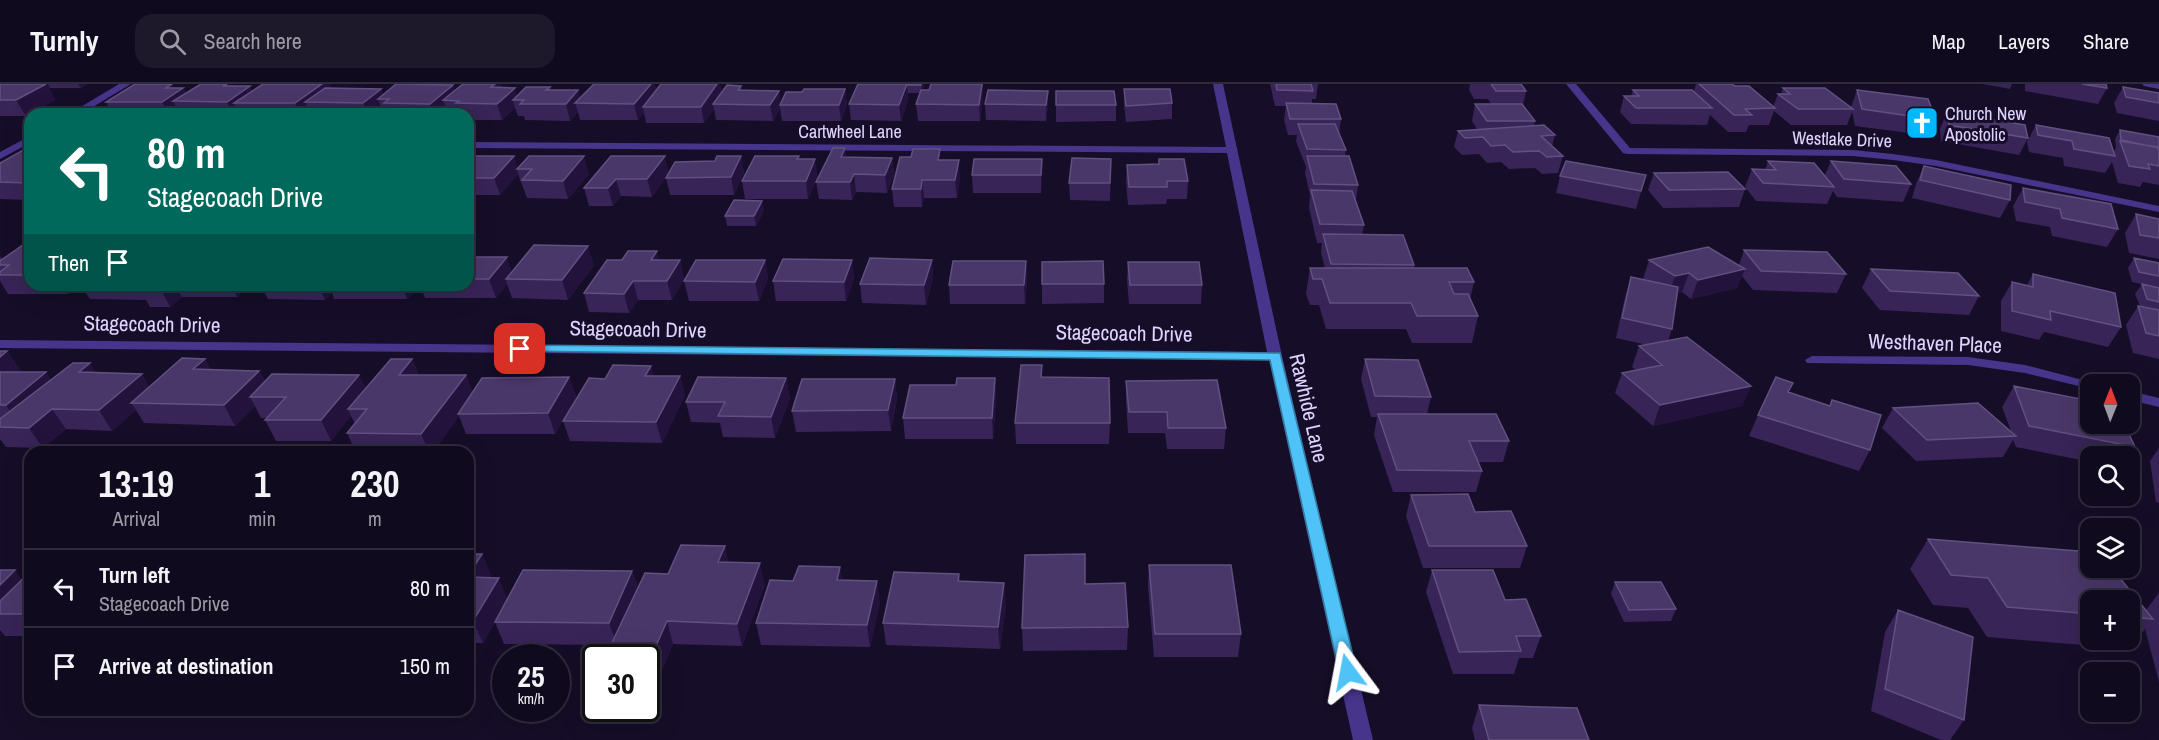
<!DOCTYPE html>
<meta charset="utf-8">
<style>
body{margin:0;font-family:"Archivo Narrow",sans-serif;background:#1e182b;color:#f1f3f6;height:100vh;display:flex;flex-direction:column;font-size:22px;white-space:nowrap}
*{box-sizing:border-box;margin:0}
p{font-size:20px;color:#9c9aa4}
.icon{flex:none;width:33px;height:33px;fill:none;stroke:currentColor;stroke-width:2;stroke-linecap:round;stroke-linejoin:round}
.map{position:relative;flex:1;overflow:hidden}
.panel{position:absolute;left:24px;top:362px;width:450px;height:270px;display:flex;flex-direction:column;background:#100a1e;border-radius:18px;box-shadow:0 6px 24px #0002,0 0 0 2px #302b3c}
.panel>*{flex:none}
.hud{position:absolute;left:24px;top:24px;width:450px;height:183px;border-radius:18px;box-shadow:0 6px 24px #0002,0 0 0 2px #302b3c;background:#00695c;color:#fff;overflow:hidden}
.needle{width:39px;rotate:1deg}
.fabs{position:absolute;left:2080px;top:290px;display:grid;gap:12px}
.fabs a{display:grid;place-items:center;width:60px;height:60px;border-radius:12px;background:#100a1e;box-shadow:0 6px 24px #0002,0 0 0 2px #302b3c;font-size:30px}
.speed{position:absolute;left:492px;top:560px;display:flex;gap:12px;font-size:30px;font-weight:700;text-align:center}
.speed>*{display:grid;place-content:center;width:78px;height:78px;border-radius:50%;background:#100a1e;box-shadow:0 6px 24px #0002,0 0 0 2px #302b3c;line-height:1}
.speed small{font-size:15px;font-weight:400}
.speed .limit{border:3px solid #111;border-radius:9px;background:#fff;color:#111}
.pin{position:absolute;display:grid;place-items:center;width:51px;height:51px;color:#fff;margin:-26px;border-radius:12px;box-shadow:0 3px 9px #0006}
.me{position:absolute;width:66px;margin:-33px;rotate:347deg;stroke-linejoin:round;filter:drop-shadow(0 0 4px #0008)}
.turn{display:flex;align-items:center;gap:21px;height:126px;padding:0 24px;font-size:27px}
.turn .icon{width:78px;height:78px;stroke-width:2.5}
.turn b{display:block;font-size:42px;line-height:51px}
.then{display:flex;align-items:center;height:57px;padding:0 24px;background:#0003;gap:12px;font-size:22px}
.eta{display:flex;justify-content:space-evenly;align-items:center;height:102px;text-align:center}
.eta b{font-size:36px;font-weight:700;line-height:42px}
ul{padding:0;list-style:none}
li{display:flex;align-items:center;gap:18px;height:78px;padding:0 24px;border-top:2px solid #302b3c}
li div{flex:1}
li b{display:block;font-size:22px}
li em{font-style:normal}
header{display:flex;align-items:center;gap:36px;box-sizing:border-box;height:84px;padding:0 30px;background:#100a1e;border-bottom:2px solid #302b3c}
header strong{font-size:28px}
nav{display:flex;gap:33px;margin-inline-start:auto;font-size:21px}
.search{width:420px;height:54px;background:#1e182b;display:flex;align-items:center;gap:15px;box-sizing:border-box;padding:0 21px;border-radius:18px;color:#9c9aa4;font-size:22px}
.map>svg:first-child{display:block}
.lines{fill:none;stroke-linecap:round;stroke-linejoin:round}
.street{fill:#47348b;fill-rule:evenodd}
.wall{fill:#382457;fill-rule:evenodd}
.shaded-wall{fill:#23133c}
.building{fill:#4a3769;stroke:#615080;stroke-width:1.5}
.route{fill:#4fc3f7;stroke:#337fa1;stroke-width:1.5}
.labels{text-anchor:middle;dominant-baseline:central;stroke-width:6;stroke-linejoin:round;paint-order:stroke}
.far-poi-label{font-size:18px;fill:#e0d4ff;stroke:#160d28;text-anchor:start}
.far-street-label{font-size:18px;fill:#e0d4ff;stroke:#160d28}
.street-label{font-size:21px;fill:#e0d4ff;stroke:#160d28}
</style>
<header>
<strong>Turnly</strong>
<div class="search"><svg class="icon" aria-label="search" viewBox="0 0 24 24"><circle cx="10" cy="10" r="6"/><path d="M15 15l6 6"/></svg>Search here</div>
<nav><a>Map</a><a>Layers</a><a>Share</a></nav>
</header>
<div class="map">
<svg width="2159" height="656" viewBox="0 0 2159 656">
<rect width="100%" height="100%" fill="#160d28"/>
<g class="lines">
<!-- street -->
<path class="street" d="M119,0H131L81,30H69Z
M1213,0H1223L1282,272L1373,656H1353L1269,276L0,264V256L1267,268L1227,69L468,64V58L1226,63Z
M1566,0H1576L1630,64L1853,66L1893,70L1936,76L2159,122V128L1936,82L1893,76L1853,72L1627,70L1623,69Z
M2142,0H2159V5L2144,2Z
M30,52V59L0,75V68Z
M1812,272L1968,273L2025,281L2098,300H2091V305L2025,289L1968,281L1807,279L1805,276Z
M2130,307L2159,314V323L2130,316Z"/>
</g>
<!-- wall -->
<path class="wall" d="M0,0H87L81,4H49L55,16L26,32H0Z
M263,0H329L331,4L381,5L383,10L455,7L463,0H500L501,3L517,11L550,3L551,6H578L580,14L656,6L661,0H720L721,9L741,2L742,6L779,7L780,19L802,8L845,5L847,21L841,37H782L780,24L773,37L716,36L714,25L704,39H646L644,29L638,36H580L578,28L570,37L525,36L524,32H518L515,24L502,36H468V30H448L447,26L442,30H383L382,25L375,30H179L178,28L176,30H112L106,18L183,4L186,9L234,2H250L252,7Z
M858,0H924L923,6H929L983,0V15L980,37H918L916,20L920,9H908V16L901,37L851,36L849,20Z
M1270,0H1318L1316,15H1312V20L1341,35L1339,50L1346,66L1345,72L1358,101L1356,116L1364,141L1362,151L1414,181V184L1474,198L1470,216L1478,232L1472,259H1412L1406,245H1326L1319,221H1310L1306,210L1310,184H1325L1321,169L1322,159H1317L1309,124L1310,111L1305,89L1306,83L1296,57L1297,51H1288L1284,36L1286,22H1275Z
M1470,0H1521L1526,7L1523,21L1535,37L1534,42L1555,51L1552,62L1563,72L1558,89L1542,90L1535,84L1509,85L1501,78L1487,79L1479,70L1462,71L1454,63L1458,47L1477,45L1472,37L1475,20H1491L1488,15H1474L1469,6Z
M1696,0H1732L1773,23L1778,10H1781L1783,4L1851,23L1857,6L1933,28L1926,45L1912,43L1909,49L1855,42L1852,28L1847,41H1791L1774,27L1769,41H1749L1746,48H1728L1710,31L1707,41L1631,40L1620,28L1624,12H1631L1633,6L1694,7Z
M1983,0H2012L2010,5Z
M2025,0H2106L2107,4L2098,20L2025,7Z
M2123,3L2159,9V37L2117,29L2114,19Z
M1124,5L1172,19V35L1126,38L1124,21Z
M1048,7V23L1046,37L986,36L985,20Z
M1056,7L1116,21V37L1056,38Z
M1947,28L2028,54L2019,71L1941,57L1940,45Z
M2036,41L2114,67L2116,64L2115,55L2120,46L2159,53V101L2143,98L2140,103L2118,99L2112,78L2105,89L2064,82L2063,74L2029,68L2027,58Z
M30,64V116L0,115V79Z
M845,64L846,73L892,74L894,91L887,109L856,108L852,116L819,115L816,98Z
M514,72L517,84L589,90L568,115L527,114L518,90L500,111H468V77Z
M611,72L669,89L715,77L741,72L744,89L734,111H670L666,94V93L652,113L621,112L613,122H589L584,104Z
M799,72V75L818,93L808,115H745L742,97Z
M1042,75L1041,109H973L972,91Z
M1111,75L1110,117L1070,116L1069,99Z
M1159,75L1188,97L1187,115H1167L1166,120L1128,121L1126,98L1127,81L1158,80Z
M941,76L960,93L957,114H924L922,123H894L892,105Z
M1768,77L1825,91L1831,77L1911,100L1903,118L1837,113L1833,107L1827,120L1756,117L1745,103L1752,85L1765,86Z
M1924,82L2010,116L2000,134L1912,114L1916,100Z
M1654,89L1745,105L1739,123L1663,124L1648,106Z
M1646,91L1636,125L1556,109L1560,92Z
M2023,104L2118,145L2107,163L2052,152L2050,143L2016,137L2013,122Z
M764,126L756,142H727L725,132Z
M2136,130L2159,135V175L2129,169L2125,149Z
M30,156V201H250L237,213H182L170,223H150L146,216L90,215L86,209H80L76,203L68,210H8L0,197V172L2,175Z
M468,161H469L473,173L512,188L594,181L568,216L512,214L507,200L496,214H425L420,201L407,215H334L332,209L325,216L268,215L264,208H257L254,201H468Z
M1744,166L1846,190L1837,209L1753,206L1742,192L1737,204L1691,215L1682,208L1678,209L1672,245L1668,257L1751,302L1742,322L1653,342L1615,309L1622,289L1636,286L1632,283L1639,262L1647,261L1616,254L1625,213L1631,193L1645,196L1643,195L1649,176L1739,181Z
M2134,174L2159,179V275L2133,269L2126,241L2138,222H2140L2135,210L2142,200L2146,201L2132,198L2128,184Z
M659,176H680L684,195L672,216H638L629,229L589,228L584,209Z
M765,176L768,195L759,217H689L684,197Z
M852,176L854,195L846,217H776L773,197Z
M932,176L933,194L926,221L862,219L860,200Z
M1026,177L1027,196L1025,220H950L949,201Z
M1128,178L1202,201L1201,220H1129L1127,196Z
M1871,185L1979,212L1969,231L1880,226L1862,204Z
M2033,190L2121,243L2108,263L2044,248L2039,256L2001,247V217L2012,198L2027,201Z
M1042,200H1104V219L1042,220Z
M0,267H7L21,287L20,288H46L51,296L96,289L142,290L149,303L205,275L211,286L259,287L265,297L366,305L412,275L419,291H466L472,308L569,293L576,313L555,350H466L459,332L433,368H356L347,349L355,340L351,332L331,357H276L265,336L267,334H261L255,322L235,342L144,339L136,326L112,347L66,345L43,364L6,363L0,355Z
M1365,275L1431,313L1427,330L1509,357L1503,378H1478L1482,387L1476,408H1393L1374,351L1377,333H1371L1361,295Z
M1042,281V293L1110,339L1109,360H1016L1015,339Z
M654,292H680L685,312L662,359L570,357L563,337L605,295Z
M786,294L790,315L775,354L723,353L720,339L691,338L686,318Z
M995,294L996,315L993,355H905L903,334L956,301Z
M895,295L897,315L891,347L796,348L792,327Z
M1126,297L1226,344L1224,365H1167L1165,349H1128L1126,317Z
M2014,302L2135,363L2129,372H2091V378L2016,363L2013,356L2003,373L1916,377L1882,344L1893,324L2011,347L2002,323Z
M1789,308L1830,322L1870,366L1859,387L1749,352L1758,331Z
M2159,364V419L2156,418L2150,377Z
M1411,411L1475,428L1527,462L1520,484H1423L1406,432Z
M1928,455L2146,526L2159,509V598L2145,545L2129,565L1987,553L1968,524L1933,521L1910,485ZM2091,516L2130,533V555H2091Z
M468,470H482L491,492L490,493L508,515L632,487L638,504L668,490L729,478L765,501L742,562L673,560L659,593H646V573H608L607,569L611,561L504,560L495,538L496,536L483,559H468Z
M1149,481L1241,550L1238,573H1154L1148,503Z
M0,486L22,496L30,488V552H5L0,546Z
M1432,486L1505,516L1541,552L1533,574H1519L1514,590H1453L1426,508Z
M959,490L960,497L1006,521L1000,565L886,561L883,539Z
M842,496L880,519L870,563L761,561L756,539Z
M1615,498L1676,525L1671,537L1624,538L1611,510Z
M1085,500L1128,543L1127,566L1023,567L1022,544Z
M1898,526L1964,636L1950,656H1941L1871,627L1885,548Z
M1479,621L1589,656H1475L1472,644Z"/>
<!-- shaded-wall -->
<path class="shaded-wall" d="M19,0H48L50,4H49L55,16L26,32L16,16Z
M78,0H87L81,4Z
M172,0L176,9L183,4L190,18L173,17L178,28L176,30H168L162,18L166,4Z
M227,0H233L238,11L250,2L257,18L234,19L239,30H233L227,18L223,2Z
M322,0H329L334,12L305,18L310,30H299L295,19Z
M495,0H500L504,12L491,3Z
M651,0H655L658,13L643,23L644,29L638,36L634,20Z
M717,0H720L722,13L713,20L714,25L704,39L701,23Z
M907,0L908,16L901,37L899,21Z
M921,0H924L922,9Z
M983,0V15L980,37L979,21Z
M453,1L458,17L443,16L447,26L442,30H433L430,20Z
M515,4L518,16H513L515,24L502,36L497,20Z
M381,5L385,15H378L382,25L375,30H367L363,19Z
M845,5L847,21L841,37L839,21Z
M578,6L581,19H575L578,28L570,37L566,20Z
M779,7L781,21H780V24L773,37L770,21Z
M1048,7V23L1046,37V21Z
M845,64L847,82L841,73Z
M514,72L518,85H517L518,90L500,111L494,94Z
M584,72L589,90L568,115L563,97Z
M665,72L669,90L652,113L647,95Z
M741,72L744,89L734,111L731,93Z
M892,74L894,91L887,109L885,91Z
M815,75L818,93L808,115L806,97Z
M1042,75V92L1041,109V91Z
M959,76L960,93L957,114L955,96Z
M854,90L856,108L852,116L850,98Z
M616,95L621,112L613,122L608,104Z
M30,96V105L26,99Z
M922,96L924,114L922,123L921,105Z
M762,117L764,126L756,142L754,132Z
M469,161L476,180L468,189V162Z
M588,162L594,181L568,216L562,196Z
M657,167L662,186L651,176Z
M507,173L513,192L506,195L507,200L496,214L489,195Z
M680,176L684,195L672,216L667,197Z
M765,176L768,195L759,217L755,198Z
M852,176L854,195L846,217L844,198Z
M932,176L933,194L926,221L924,201Z
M1026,177L1027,196L1025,220L1024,201Z
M1745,185L1737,204L1691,215L1698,196Z
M1689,189L1682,208L1668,212L1675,192Z
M633,197L638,216L629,229L624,210Z
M62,201H75L76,203L68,210Z
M139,201H175L182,213L170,223L160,204H140Z
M231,201H250L237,213Z
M318,201H328L332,209L325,216Z
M402,201H420L407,215Z
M7,267L21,287L0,303V273Z
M205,275L216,295L193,285Z
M412,275L421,295L399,291Z
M90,279L103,300L79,288Z
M651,282L657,302L645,292Z
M259,287L270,307L250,313L255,322L235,342L224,321Z
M46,288L59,309L20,341L6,321Z
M142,290L154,311L131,319L136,326L112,347L99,326Z
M359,291L369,311L348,325L351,332L331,357L321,336Z
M466,291L474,312L458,330L459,332L433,368H429L421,350Z
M680,292L685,312L662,359L656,338Z
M569,293L576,313L555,350L548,329Z
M786,294L790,315L775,354L771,333Z
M995,294L996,315L993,355L992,334Z
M895,295L897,315L891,347L888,326Z
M1751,302L1742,322L1653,342L1660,321Z
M52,325L66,345L43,364L29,344Z
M725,462L730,484L718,478Z
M482,470L491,492L477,515L468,492Z
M760,479L765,501L742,562L737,540Z
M840,483L844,505L837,496Z
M15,486L30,506L0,530V501Z
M632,487L639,509L617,561L609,539Z
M499,494L508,516L483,559L473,537Z
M877,497L880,519L870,563L867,541Z
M1004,499L1006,521L1000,565L998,543Z
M667,537L673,560L659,593L652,571Z"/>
<!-- building -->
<path class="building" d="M0,0H46L16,16H0Z
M135,0H172L166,4H183L162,18H106Z
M201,0H227L223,2H250L227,18L173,17Z
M263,0H322L295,19H234Z
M396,0H405L453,1L430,20L384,19L389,15H378Z
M463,0H495L491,3L515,4L497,20L456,19L459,17L443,16Z
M594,0H651L634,20L575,19Z
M661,0H717L701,23H643Z
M858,0H907L899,21L849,20Z
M907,0H921V1H907Z
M931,0H982L979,21L916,20L921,6H929Z
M1276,0H1311L1313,7L1277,6Z
M1491,0H1521L1526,7H1496Z
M1699,0H1732L1735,2H1749L1775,24L1745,25L1752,31H1734Z
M2082,0H2106L2107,4Z
M727,1L741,2L738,6L779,7L770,21L713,20Z
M526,3H550L546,6H578L566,20H520L524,16H513Z
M2123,3L2159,9V19L2126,13Z
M325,4L381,5L363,19L305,18Z
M1783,4H1825L1853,25H1798L1778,10H1790Z
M804,5H845L839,21H780L786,8H802Z
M1124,5H1170L1172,19L1126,22Z
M988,6L1048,7L1046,21L985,20Z
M1633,6H1692L1712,24H1636L1624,12H1639Z
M1857,6L1928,15L1933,28L1914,26L1917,33L1862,25Z
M1056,7H1114L1116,21H1056Z
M1286,19L1336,20L1341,35H1290Z
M1475,20H1522L1535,37H1487Z
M1947,28L2025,41L2028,54L1949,41Z
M1298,40H1335L1346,66L1307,65Z
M1544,41L1555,51L1541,52L1563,72L1547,73L1539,67L1513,68L1505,61L1491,62L1483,53L1465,54L1458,47Z
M2036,41L2109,54L2115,72L2074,65L2072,57L2038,51Z
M2120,46L2159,53V64L2121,56Z
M2120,57L2157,63L2159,67V82L2148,80L2150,85L2129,82Z
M27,64H30V96L26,99L0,98V79Z
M833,64H845L841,73L892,74L885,91L854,90L850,98H816Z
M913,65H940L938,76H959L955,96H922L921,105H892L900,73H911Z
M474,72H514L494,94H468V77Z
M529,72H584L563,97L522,96L532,85H517Z
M611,72H665L647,95H616L608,104H584Z
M717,72H741L731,93L666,94L675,78L715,77Z
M755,72H799L797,75H815L806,97H742Z
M1307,72H1349L1358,101L1314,100Z
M1072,74L1111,75L1110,99H1069Z
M974,75H1042L1041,91H972Z
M1159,75H1184L1188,97H1167V103H1129L1127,81L1159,80Z
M1566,77L1646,91L1641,107L1560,92Z
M1768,77L1814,79L1834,103L1763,99L1752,85L1776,86Z
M1831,77L1896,82L1911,100L1844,95Z
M1924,82L2011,101L2010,116L1920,96Z
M1728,88L1745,105L1669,106L1654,89Z
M2023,104L2111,120L2118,145L2062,134L2060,125L2025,118Z
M1311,106L1352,107L1364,141L1320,140Z
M734,116L762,117L754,132H725Z
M2136,130L2159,135V154L2140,151Z
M1323,150L1403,151L1414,181L1331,180Z
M30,156V191H0V188L9,181H0V177Z
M534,161L588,162L562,196L506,195Z
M1708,163L1745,185L1698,196L1689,189L1675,192L1649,176Z
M1744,166L1827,168L1846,190L1761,187Z
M628,167H657L651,176H680L667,197H633L624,210L584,209L607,176H622Z
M468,173H507L489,195H468Z
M870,174L932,176L924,201L860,200Z
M2134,174L2159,179V192L2139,188Z
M783,175L852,176L844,198L773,197Z
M696,176H765L755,198L684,197Z
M953,177H1026L1024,201H949Z
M1103,177L1104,200H1042V178Z
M1128,178H1199L1202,201H1130Z
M1310,184H1467L1474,198H1449L1454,210H1468L1478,232H1417L1411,219H1330L1322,195H1313Z
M1871,185L1958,189L1979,212L1890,207Z
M2033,190L2115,209L2121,243L2050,227L2051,236L2012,227V198L2033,203Z
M1631,193L1678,203L1672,245L1622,234Z
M2142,200L2159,204V218L2147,215Z
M142,201H163L160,204H139Z
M2138,222L2159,226V252L2146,249Z
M1687,253L1751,302L1660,321L1622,289L1662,281L1639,262Z
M0,267H7L0,273Z
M182,274L205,275L193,285L259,287L224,321L131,319Z
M391,275H412L399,291H466L421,350L347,349L367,325H348Z
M1365,275L1418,276L1431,313L1375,312Z
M73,279H90L79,288L142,290L99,326L52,325L29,344L0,343V335Z
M613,281L651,282L645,292H680L656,338L563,337L589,294L605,295Z
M1021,281H1042L1041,293L1109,294L1110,339H1015Z
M0,288H46L6,321H0Z
M272,290L359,291L321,336H265L286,313H250Z
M569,293L548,329L458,330L482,294Z
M698,293L786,294L771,333L718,332L725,318H686Z
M1776,293L1793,299L1788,308L1830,322L1832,316L1881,331L1870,366L1758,331Z
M957,294H995L992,334H903L910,301H956Z
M802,295H895L888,326L792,327Z
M1217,296L1226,344H1168L1167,328H1129L1126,297Z
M2014,302L2091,317V339H2124L2135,363L2029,342Z
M1978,319L2016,352L1927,356L1893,324Z
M1378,330H1496L1509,357H1469L1482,387L1397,386Z
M1468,410L1475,428L1511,427L1527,462H1429L1411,411Z
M1928,455L2091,468V483H2111L2153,535L2130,533V516H2091V530L2007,523L1988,494L1951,491Z
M681,461L725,462L718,478L760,479L737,540L667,537L652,571L607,569L645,489L668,490Z
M468,470H482L468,492Z
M1085,470V500L1125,499L1128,543L1022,544L1025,471Z
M1149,481H1231L1241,550H1155Z
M799,482L840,483L837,496L877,497L867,541L756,539L770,496L793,497Z
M0,486H15L0,501Z
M523,486L632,487L609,539L495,538Z
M1432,486H1493L1505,516L1526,515L1541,552H1516L1521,567L1459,568Z
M30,488V530H0V517Z
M894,488L959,490L958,497L1004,499L998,543L883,539Z
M468,493L499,494L473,537H468Z
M1615,498H1661L1676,525L1629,526Z
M1898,526L1973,553L1964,636L1885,605Z
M1479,621L1577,624L1589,656H1489Z"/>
<!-- route -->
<path class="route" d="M520,261L1280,269L1357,588L1354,593L1348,595L1342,593L1339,588L1270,276L515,267L513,265Z"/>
<!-- icons -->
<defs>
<g id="church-square" transform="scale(1.725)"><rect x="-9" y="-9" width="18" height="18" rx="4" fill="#00b8ff" stroke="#160d28"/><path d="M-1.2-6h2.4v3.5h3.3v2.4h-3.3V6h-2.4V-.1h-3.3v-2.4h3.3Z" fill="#fff"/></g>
</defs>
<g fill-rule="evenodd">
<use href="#church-square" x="1922" y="39"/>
</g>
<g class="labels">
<!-- far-poi labels -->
<g class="far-poi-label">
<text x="1945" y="29">Church New<tspan x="1945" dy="21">Apostolic</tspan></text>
</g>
<!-- far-street labels -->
<g class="far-street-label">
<text x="850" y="47">Cartwheel Lane</text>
<text transform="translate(1842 55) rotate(2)">Westlake Drive</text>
</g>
<!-- street labels -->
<g class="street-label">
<text transform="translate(152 240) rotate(1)">Stagecoach Drive</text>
<text transform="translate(638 245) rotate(1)">Stagecoach Drive</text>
<text transform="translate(1124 249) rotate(1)">Stagecoach Drive</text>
<text transform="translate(1935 259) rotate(2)">Westhaven Place</text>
<text transform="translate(1309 324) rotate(77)">Rawhide Lane</text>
</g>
</g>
</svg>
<div class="fabs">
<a><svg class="needle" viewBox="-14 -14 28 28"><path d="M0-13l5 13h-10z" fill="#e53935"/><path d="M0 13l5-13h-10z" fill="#9c9aa4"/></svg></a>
<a><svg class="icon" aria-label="search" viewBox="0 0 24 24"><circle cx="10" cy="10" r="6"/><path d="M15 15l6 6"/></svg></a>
<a><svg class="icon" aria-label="layers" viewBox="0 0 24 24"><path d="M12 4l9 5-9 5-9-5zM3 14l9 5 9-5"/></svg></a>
<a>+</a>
<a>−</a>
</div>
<div class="speed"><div>25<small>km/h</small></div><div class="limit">30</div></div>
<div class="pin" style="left:520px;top:265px;background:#d93025"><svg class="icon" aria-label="arrive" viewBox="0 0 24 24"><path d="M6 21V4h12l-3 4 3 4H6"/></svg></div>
<svg class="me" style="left:1348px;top:588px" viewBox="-20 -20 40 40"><path d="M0-17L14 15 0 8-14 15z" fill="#4fc3f7" stroke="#fff" stroke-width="4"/></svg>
<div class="hud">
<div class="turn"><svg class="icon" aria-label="left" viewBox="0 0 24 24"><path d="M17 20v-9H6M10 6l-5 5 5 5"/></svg><div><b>80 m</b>Stagecoach Drive</div></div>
<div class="then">Then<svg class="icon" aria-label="arrive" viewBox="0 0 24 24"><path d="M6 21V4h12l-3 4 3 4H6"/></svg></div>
</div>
<section class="panel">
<div class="eta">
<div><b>13:19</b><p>Arrival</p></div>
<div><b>1</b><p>min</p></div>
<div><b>230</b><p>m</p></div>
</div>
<ul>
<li><svg class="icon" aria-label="left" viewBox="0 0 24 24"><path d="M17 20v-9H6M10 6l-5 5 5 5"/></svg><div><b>Turn left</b><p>Stagecoach Drive</p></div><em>80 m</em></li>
<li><svg class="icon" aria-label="arrive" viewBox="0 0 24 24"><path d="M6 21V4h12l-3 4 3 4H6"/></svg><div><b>Arrive at destination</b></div><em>150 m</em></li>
</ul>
</section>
</div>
